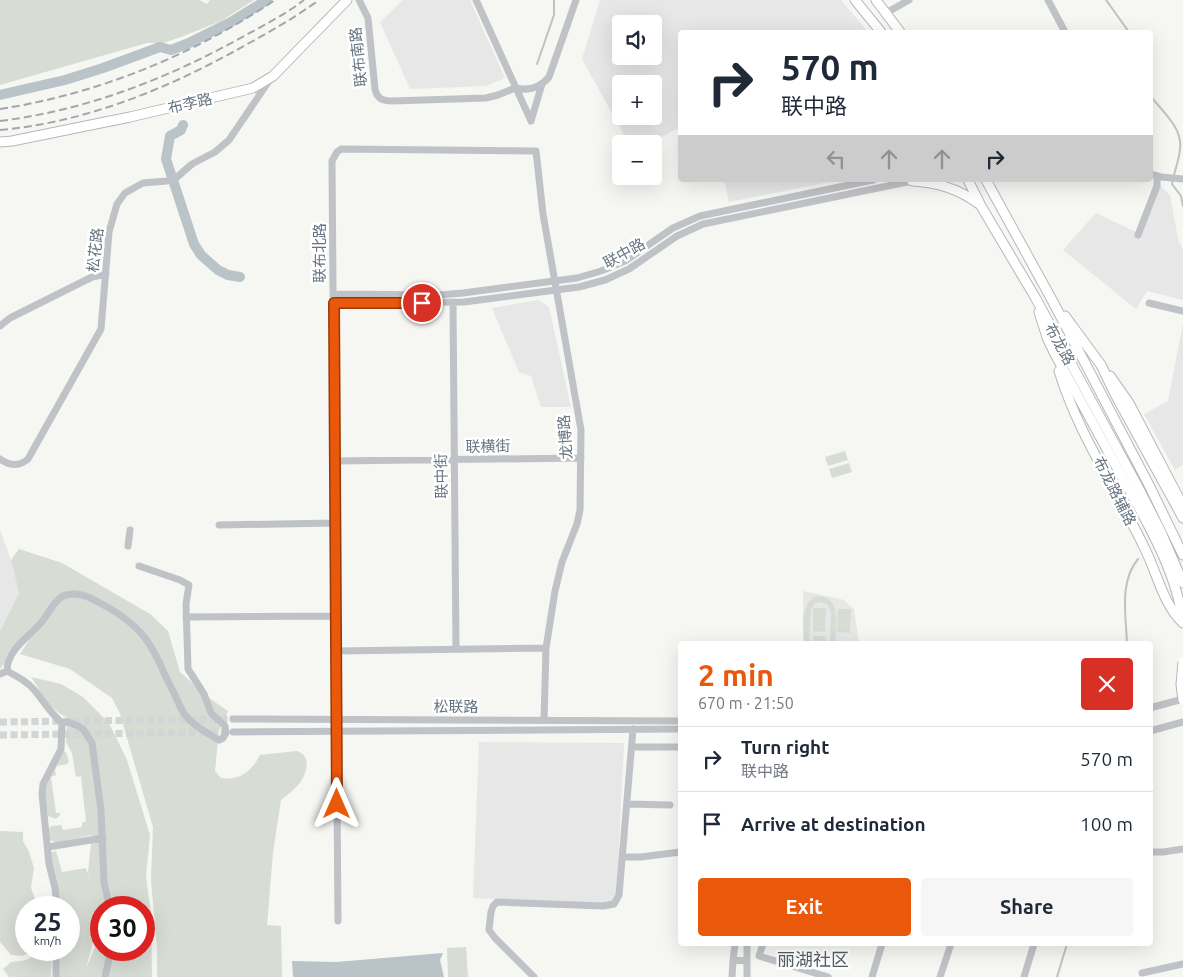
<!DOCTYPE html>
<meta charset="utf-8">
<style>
body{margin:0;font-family:Ubuntu,"Noto Sans SC",sans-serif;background:#f6f6f7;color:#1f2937;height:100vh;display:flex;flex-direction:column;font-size:19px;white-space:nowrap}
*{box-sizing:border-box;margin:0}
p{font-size:16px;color:#747a83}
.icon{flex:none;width:28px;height:28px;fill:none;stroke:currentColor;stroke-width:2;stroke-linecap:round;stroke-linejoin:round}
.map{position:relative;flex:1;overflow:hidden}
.side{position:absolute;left:678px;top:641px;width:475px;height:305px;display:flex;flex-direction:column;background:#fff;border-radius:5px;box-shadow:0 5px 20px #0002}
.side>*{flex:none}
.top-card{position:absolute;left:678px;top:30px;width:475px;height:152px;border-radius:5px;box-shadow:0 5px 20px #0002;background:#fff;color:#1f2937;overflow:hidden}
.buttons{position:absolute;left:612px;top:15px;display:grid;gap:10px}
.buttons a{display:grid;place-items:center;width:50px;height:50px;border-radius:5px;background:#fff;box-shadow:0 5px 20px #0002;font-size:25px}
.speed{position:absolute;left:15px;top:896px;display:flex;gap:10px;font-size:25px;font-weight:700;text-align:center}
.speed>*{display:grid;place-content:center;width:65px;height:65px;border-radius:50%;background:#fff;box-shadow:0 5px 20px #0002;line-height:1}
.speed small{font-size:12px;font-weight:400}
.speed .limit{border:8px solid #d22;background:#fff;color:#111}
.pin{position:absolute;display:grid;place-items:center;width:42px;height:42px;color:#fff;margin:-21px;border:2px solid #fff;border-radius:50%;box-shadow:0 1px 5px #0007}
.me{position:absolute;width:55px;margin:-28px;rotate:0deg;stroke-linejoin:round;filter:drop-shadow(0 0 4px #0008)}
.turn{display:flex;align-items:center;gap:18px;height:105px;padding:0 20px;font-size:22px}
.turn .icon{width:65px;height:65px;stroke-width:2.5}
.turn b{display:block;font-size:35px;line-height:42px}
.lanes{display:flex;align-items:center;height:48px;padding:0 20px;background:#0003;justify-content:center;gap:25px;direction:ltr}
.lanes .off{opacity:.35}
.round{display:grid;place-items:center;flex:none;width:52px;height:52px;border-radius:5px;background:#f6f6f7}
.summary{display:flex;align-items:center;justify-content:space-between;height:85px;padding:0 20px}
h1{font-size:30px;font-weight:700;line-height:38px;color:#ea580c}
.cta{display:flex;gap:10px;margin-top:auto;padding:10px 20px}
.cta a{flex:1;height:58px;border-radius:5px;background:#ea580c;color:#fff;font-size:20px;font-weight:700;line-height:58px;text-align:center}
.cta a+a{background:#f6f6f7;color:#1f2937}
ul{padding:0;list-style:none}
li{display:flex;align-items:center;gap:15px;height:65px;padding:0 20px;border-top:1px solid #e0e1e3}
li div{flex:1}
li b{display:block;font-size:19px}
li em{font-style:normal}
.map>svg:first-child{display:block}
.built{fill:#e6e7e6;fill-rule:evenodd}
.green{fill:#d7dcd4;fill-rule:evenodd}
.water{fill:#b9c3c8}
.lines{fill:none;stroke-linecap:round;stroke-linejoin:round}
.stream{stroke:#b9c3c8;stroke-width:2}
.river{stroke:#b9c3c8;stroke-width:10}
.minor-tunnel{stroke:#d2d6d6;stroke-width:7;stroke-dasharray:7 3.5;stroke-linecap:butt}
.major-casing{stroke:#b4b8bc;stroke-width:11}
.minor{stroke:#bfc2c6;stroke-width:7}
.major{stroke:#fff;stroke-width:9}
.rail{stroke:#a2a7ad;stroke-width:2;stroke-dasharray:8 4;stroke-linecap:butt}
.major-bridge-casing{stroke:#b4b8bc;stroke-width:11;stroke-linecap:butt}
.major-bridge{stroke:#fff;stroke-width:9}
.route-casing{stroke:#983908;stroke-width:12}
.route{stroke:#ea580c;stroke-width:9}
.labels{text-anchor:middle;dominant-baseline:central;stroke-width:5;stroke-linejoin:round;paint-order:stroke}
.street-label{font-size:15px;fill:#667482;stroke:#fff}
.quarter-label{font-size:18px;fill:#545e67;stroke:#fff}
</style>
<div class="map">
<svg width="1183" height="977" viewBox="0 0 1183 977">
<rect width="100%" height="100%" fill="#f6f6f2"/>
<!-- built -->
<path class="built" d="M403,0H470L505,78L486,86L410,89L380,22Z
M600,0H841L868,32H680V127L649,144H629L582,59ZM621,24H654V56H621ZM621,84H654V116H621Z
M724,180H839L729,202Z
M1155,181L1170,195L1178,239L1183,249V300L1147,291L1136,309L1063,250L1096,213L1136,232Z
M538,300L549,307L571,407H541L531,376L519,372L492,308Z
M1183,323V465L1175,470L1144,414L1168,401Z
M0,530L11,560L19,593L0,631Z
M803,591L844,600L854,609L859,644H803Z
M479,742L624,743L616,904L473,898Z"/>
<!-- green -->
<path class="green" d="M0,0H199L207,4L210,0H254L221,21L181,37L163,43H147L0,85Z
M845,451L848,460L828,466L825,457Z
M849,463L852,472L832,478L829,469Z
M19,549L62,563L150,614L168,631L180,672L209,698L228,711L219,730L215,771L221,778C240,781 252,771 260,755L297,751C312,756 307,774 299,784C294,790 287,795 281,800L273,852L267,925L281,926L282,977H157V947L151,880L153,827L120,714L112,698L70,669L20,654L35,631L32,628L0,669V631L19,593L11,560Z
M818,596C842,597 836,627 835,644H830L831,612L827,604L819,602L814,604L811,609L809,644H804C804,628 799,602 818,596Z
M813,608H826L825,632L813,631Z
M838,609H851L850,633L837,632Z
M813,636H826L825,644H813Z
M31,677L61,684L83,697L109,723L127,760L150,835L146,876L151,914L152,977H56L57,950H69V908L58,907L50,853L56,851L62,872L86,868L91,882L88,872L92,835L57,843L50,840L48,830L51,826L61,825L63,830L82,827V823L86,821L81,776L76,777L72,753L66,742L67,717C50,711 41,691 31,677ZM101,908H144V950H101ZM100,917L99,938L86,968Z
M62,751L66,752L69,761L67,764L57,766L55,770L56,775L51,777L56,813H60V815L56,819L48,816L44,793L45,784Z
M0,831L23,832V841L29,852L34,868L31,888L38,907L26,908V950H34L23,956L11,955L0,942Z
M466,947L468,977H448L447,948Z
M40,950H52L51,977H9L3,969L11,962C25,960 28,962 40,950Z"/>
<!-- water -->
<path class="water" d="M443,953L440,960L444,977H293L292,961L336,962Z"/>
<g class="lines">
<!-- stream -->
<path class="stream" d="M1106,0L1129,32
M537,64L554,15V0
M1150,95C1161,111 1183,127 1180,149C1179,161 1174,172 1172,184L1181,196L1183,206
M1127,644C1126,615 1119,582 1138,559
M1057,977L1067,944"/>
<!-- river -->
<path class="river" d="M0,95L65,80L103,68L160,47L171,50L189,43L231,22L267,0
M183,125L181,130L170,136L166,159L194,244L201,255L218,270L228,275L240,277"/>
<!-- minor-tunnel -->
<path class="minor-tunnel" d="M0,722L233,719
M0,735L230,732"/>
<!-- major casing -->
<g class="major-casing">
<path id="major" d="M855,0L881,32
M876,0L900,32
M0,142L12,141L130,117L253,88L273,76L347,0
M968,180L981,206L1035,297L1138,487L1161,532L1183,583
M986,180L1052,300L1149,485L1183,555
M912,181C936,182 959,189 979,204
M1039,312L1048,340L1055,354C1077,395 1099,435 1121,475C1146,520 1177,572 1183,623
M1065,316L1101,365L1115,394L1183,518
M1059,371C1078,434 1117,490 1145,549C1157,573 1163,604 1183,623
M1110,376L1129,403L1183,506"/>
</g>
<!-- minor -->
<path class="minor" d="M359,0L368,18L375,89C377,99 383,101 392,101L486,98L498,95L515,88
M476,0L531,121
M1048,0L1065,32
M886,13L909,0
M515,88C528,91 540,88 549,77L576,0
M531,121L542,84
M1150,174L1161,177L1183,179
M1138,235L1157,186V176
M334,294L439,295L463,293L577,278L601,271L625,261L673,228L700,216L873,180
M334,303L464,302L579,287L605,280L629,269L677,236L703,224L917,180
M453,303L456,649
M1149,303L1183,311
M0,326L10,318L92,277L106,274
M0,459C10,466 19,467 28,459L101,329L109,232L117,204L125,193L143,183L167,181L176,178L192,164L215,152L229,140L271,78
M335,461L581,458
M219,525L335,523
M128,546L130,530
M186,617L336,616
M336,651L546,648
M7,671C7,651 27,638 39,625C47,617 53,601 63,596C75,591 90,597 100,603C119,613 140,627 151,647C160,661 165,677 173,691C177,699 180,708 185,715C194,726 207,733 219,740L223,738L226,733L225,726L211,713L204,694L188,669L186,604L189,585L180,580L139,566
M0,674L7,671C18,677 28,682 36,692C45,703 51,714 62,723L68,722L78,726L83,729L92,743L101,810L104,883L110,908
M1150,708L1183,699
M233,719L680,721
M1150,731L1183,722
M233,732L680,729
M632,747H680
M627,804L670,805
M48,847L103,838
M1150,852H1163L1183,849
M622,857H641L680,852
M57,908L55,888L49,864L42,794L43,784L61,749L62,723
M338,921L332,161L337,152L341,149L536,151L543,214L581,430L580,510L577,524L562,562L555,591L546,648L544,720
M735,944L733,960L747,961
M747,944V977
M763,944L759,956L828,977
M1142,973L1183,964
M56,977V950
M105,977L111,950
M534,977L495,938L489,930L491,912L493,906L497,902L603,906L614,904L619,895L633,729
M732,977L733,960
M872,977L882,944
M940,977L951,944
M1024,977L1034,944"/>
<!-- major -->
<use href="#major" class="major"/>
<!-- rail -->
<path class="rail" d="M0,109C98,94 193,55 275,0
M0,121C88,110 169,78 246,35C266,24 286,14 304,0
M0,130C89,122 174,86 251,42C275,29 297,16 319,0"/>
<!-- major-bridge casing -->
<g class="major-bridge-casing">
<path id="major-bridge" d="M1183,662L1181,684L1183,700"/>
</g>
<!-- major-bridge -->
<use href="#major-bridge" class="major-bridge"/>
</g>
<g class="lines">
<!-- route casing -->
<g class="route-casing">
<path id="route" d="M337,804L334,303H422"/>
</g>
<!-- route -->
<use href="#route" class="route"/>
</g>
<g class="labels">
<!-- street labels -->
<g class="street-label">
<text transform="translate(358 57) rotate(-96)">联布南路</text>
<text transform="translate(190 103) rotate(-13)">布李路</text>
<text transform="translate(95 250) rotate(-83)">松花路</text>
<text transform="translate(319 253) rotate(-90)">联布北路</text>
<text transform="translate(624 253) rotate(-29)">联中路</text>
<text transform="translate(1060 344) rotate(61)">布龙路</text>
<text transform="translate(565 437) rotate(-94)">龙博路</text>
<text transform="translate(488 446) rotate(-1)">联横街</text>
<text transform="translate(441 476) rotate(-91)">联中街</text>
<text transform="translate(1115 491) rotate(63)">布龙路辅路</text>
<text x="456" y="706">松联路</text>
</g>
<!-- quarter labels -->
<g class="quarter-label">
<text x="813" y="959">丽湖社区</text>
</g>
</g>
</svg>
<div class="buttons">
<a><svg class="icon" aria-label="sound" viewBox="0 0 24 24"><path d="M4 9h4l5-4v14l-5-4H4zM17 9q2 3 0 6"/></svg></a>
<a>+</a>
<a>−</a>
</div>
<div class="speed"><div>25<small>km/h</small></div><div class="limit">30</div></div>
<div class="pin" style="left:422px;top:303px;background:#d93025"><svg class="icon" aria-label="arrive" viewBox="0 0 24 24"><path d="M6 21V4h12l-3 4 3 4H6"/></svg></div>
<svg class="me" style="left:337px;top:804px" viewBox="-20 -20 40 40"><path d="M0-17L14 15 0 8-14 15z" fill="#ea580c" stroke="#fff" stroke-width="4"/></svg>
<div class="top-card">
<div class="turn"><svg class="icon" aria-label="right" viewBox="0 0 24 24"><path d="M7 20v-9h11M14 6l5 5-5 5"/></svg><div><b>570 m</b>联中路</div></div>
<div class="lanes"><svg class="icon off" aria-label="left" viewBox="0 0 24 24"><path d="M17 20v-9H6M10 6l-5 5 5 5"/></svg><svg class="icon off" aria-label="ahead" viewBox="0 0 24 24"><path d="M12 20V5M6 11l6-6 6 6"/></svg><svg class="icon off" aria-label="ahead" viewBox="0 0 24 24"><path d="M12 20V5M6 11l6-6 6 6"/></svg><svg class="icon" aria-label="right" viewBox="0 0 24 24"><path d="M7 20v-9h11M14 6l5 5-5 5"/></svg></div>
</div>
<section class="side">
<div class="summary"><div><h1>2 min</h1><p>670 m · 21:50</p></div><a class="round" style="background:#d93025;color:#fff"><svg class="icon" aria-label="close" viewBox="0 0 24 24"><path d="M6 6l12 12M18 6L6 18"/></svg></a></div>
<ul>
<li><svg class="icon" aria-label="right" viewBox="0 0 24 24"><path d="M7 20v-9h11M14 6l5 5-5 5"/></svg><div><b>Turn right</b><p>联中路</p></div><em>570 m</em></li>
<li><svg class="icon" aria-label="arrive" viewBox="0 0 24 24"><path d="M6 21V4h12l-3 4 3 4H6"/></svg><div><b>Arrive at destination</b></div><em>100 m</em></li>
</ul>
<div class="cta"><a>Exit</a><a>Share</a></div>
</section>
</div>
